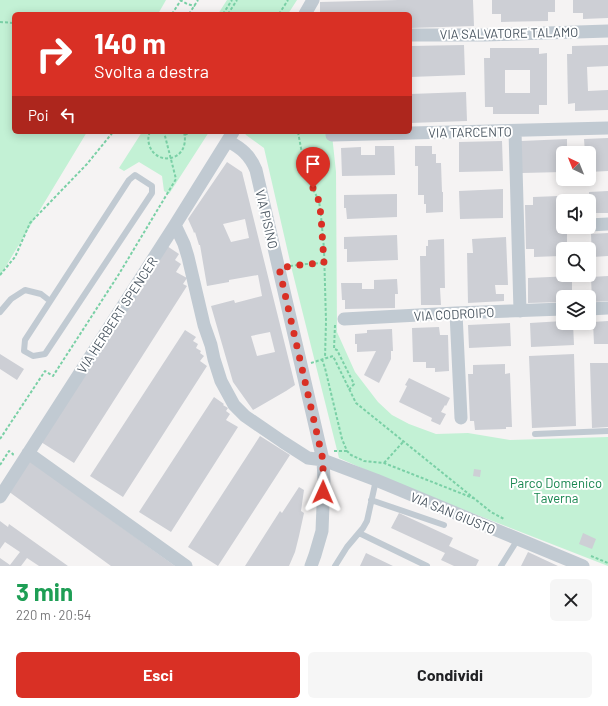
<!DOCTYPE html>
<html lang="it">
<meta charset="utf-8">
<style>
body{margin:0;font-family:Barlow,sans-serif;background:#f6f6f6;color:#202124;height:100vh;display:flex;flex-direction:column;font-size:15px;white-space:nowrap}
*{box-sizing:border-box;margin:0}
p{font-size:13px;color:#757577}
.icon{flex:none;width:22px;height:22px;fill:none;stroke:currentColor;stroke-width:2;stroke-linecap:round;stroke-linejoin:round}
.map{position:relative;height:566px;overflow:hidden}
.details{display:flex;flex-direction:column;background:#fff;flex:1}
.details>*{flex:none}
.top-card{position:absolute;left:12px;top:12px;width:400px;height:122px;border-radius:6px;box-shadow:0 2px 10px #0003;background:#d93025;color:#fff;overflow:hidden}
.needle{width:26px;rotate:317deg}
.tools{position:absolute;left:556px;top:146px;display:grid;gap:8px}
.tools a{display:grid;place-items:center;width:40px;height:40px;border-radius:6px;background:#fff;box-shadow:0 2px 10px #0003;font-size:20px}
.pin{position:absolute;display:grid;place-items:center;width:34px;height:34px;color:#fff;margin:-41px -17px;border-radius:50% 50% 50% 0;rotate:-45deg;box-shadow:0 0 4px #0007}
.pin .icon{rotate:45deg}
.me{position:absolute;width:44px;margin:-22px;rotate:1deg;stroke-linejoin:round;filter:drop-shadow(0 0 3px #0008)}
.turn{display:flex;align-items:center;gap:14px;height:84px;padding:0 16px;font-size:18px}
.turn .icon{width:52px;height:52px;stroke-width:2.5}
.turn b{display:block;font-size:28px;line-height:34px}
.then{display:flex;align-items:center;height:38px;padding:0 16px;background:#0003;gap:8px;font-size:15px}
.round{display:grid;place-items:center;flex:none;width:42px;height:42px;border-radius:6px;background:#f6f6f6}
.overview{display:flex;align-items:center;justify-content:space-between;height:68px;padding:0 16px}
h1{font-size:24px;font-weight:700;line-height:30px;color:#1e9e55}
.button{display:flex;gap:8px;margin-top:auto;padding:8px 16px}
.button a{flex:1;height:46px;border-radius:6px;background:#d93025;color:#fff;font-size:16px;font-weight:700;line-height:46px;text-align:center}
.button a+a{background:#f6f6f6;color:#202124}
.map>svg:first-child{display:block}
.green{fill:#c3f1d5}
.building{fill:#cdcfd5;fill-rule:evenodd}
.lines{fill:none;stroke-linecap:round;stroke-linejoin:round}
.path{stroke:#7ad0a6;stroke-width:2;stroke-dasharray:3 2;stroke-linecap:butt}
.service{stroke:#c1cad2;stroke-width:6}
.minor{stroke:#c1cad2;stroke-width:13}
.route{stroke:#d93025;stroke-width:7;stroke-dasharray:0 12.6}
.labels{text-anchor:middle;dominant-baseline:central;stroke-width:4;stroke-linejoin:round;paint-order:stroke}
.street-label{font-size:13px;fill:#4a5661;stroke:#fff}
.park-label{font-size:13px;fill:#17864f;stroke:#fff}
</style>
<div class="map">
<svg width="608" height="566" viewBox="0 0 608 566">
<rect width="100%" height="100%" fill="#f5f3f3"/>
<!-- green -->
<path class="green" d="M0,0H166L158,14H14V132H87L0,276Z
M227,0H297L288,14H218Z
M142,132H209L169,194L164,191L162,176L139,162L124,171L119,168Z
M244,132H331L332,135L336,172L337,332L355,372L378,402L392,415L409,424L436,434L468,433L510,440L608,437V566L395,483L339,458L292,270L264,148L246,135Z"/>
<!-- building -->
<path class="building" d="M398,0H473L474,26L410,28V14H317V12H320V2Z
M492,0H555V12H548V21L501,22V14H492Z
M573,0H608V18L583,19V13H573Z
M464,45L465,75L410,77V46Z
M608,45V66L587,67L588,91L608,90V110L575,111V103L568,104L567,54H572V46Z
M490,48H539V54L547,53V105H539V114H493V107H485L484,58H490ZM505,70H530V93H505Z
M466,92L467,121L410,123V94Z
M608,138V171L589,172V153H585L584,139Z
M567,139V153H563V172L522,173L521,141Z
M502,141L503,171L459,172V142Z
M375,146H394L395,175L342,176L341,148L361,147V155H375Z
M415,146H432V154H436V163H441L442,192H443V212L426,213V204H424V195H418V166H415Z
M227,162L242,172L295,385L286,391L253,410L233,382L211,306L234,300L235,303L262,296L258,275L229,280V282L207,286L200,245H199L195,232L194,233L193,230L188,219ZM245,219L249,238L231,242L223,224ZM270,332L275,352L257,356L251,336Z
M503,189V218L460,219L459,191Z
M608,191V213H590L589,192Z
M397,194V217L347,219L346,208H344V195Z
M559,196V204H563V227H567V248H560V256L534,257V249H526L525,205H533V197Z
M608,233V256L592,257L591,234Z
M397,235L398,260L347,262V249H344V237Z
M506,237L508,285H495L496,294H504V301L468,303L467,253H473L472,239Z
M444,239L445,288H440L441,305H421L420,256H426V246H428V240Z
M167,246L179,254L175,260L181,264L176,272L187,278L183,284L187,286L74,463L41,442Z
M572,276V297H563V302L528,303V278Z
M608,276V301L592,302L591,277Z
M397,279L398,294H395V308L345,309V300H342L341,283H362V289H374V280Z
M563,321V323H573L574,345L531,347L530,323Z
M608,321V344H594L593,322Z
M510,323L511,346L469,348L468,325Z
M439,327L440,335H448L449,371L435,372V368H426V362H413L412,328Z
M392,329L393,351H391V359L379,383L364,375L376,351L357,352V344H355V334L367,333V330Z
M185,330L196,337L193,341L198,344L196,348L201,351L200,353L204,356L200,361L207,366L123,497L90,476Z
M0,354L24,369L17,380L0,369Z
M574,354L576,426L532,428L529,356Z
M590,363H608V427L592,428Z
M505,364V374L510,373L512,427H506V429L475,430L474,421H470L468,374H473V365Z
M409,378L450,398L446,406L445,405L441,412L446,414L440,425L431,421L432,418L399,402L407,386L405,385Z
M214,397L224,404L223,405L228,408L226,411L230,414L226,420L238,427L171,532L139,512Z
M260,436L290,455L218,566L188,547Z
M30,461L175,566H111L8,491Z
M474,469L481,470L480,477L473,476Z
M299,487L304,490L301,511L304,513L299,536L295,552L289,566H245L280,511L282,513Z
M399,513L453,538L449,546L479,560L476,566H454L441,560L445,553L391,528Z
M0,521L8,527L9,524L68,566H39L27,558L21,566H0V558L10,565L20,552L5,542L0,549Z
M583,533L596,539L592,549L579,544Z
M528,552L558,566H521Z
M366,553L393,566H360Z"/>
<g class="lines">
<!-- path -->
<path class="path" d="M180,0L187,4L195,6
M172,14L181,0
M189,14L198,0
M223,14L232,0
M228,14L237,0
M279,14L288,0
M0,22L14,23
M150,132C148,136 148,140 149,144C155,167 191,162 184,132
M298,132L306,175L319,201L321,216L324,249L326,321L325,358
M185,135L190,132
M290,266L306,264L324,263
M0,275L15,257L30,223L87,164L113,132
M335,325L334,349L337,350L354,384L349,390
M322,359L325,368L342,439L347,451L351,455L364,461L384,463L473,498
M311,363L333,356L356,403L491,512L504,519
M0,439L45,371L53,376L119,274L176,179L164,132
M334,451H347
M384,463L403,442
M0,465L9,451L13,454L12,456
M591,556L608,563"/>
<!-- service -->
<path class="service" d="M135,175L152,186V193L45,354L33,356L24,351L25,340L129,180Z
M0,312L11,299L25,290L41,294L50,301
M535,434L608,431
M371,500L444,525
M359,533L427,566
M335,566L347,547L363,528L367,521L376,480
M501,566L518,539"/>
<!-- minor -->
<path class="minor" d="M305,14L313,0
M410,35H484L608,31
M515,131L520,311
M332,135L608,128
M228,141C241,148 250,155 256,170L323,460L324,480L322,531L315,555L311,566
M175,225L184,244L188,257L204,325L211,345L214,359L221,381L234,405L245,416L283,442L308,458L323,460L376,480L583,566
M589,225L608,224
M589,309L608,308
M456,313L461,418
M344,319L456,313L563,309
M28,453L186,566
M0,497L175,225L233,132"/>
</g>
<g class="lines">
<!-- route -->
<path class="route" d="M313,188L319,201L321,216L324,263L306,264L279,268L323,460V492"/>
</g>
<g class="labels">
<!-- street labels -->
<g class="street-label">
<text transform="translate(509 33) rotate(-1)">VIA SALVATORE TALAMO</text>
<text transform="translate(470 132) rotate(-1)">VIA TARCENTO</text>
<text transform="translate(267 219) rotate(77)">VIA PISINO</text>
<text transform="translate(454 314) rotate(-3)">VIA CODROIPO</text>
<text transform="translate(117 315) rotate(-57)">VIA HERBERT SPENCER</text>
<text transform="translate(453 513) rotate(22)">VIA SAN GIUSTO</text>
</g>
<!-- park labels -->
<g class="park-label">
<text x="556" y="483">Parco Domenico<tspan x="556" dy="15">Taverna</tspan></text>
</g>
</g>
</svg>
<div class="tools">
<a><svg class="needle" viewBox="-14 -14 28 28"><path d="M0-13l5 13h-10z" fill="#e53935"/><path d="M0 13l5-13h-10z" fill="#757577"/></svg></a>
<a><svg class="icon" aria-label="sound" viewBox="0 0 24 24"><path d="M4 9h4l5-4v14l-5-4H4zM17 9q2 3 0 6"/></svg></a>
<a><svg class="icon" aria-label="search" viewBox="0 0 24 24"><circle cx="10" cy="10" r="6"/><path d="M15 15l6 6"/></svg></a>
<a><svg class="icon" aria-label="layers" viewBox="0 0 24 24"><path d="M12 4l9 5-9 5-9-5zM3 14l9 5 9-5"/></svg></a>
</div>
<div class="pin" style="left:313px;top:188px;background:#d93025"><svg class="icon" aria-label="arrive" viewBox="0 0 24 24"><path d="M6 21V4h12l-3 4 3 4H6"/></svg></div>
<svg class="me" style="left:323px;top:492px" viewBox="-20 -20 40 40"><path d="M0-17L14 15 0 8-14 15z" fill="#d93025" stroke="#fff" stroke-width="4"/></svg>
<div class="top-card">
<div class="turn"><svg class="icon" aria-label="right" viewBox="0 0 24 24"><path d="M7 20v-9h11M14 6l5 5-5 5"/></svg><div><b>140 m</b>Svolta a destra</div></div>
<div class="then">Poi<svg class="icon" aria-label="left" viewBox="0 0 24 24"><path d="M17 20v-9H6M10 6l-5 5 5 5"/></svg></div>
</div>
</div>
<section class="details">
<div class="overview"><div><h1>3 min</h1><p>220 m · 20:54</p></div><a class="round"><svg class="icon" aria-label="close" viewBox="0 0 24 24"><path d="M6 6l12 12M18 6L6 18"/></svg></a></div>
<div class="button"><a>Esci</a><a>Condividi</a></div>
</section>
